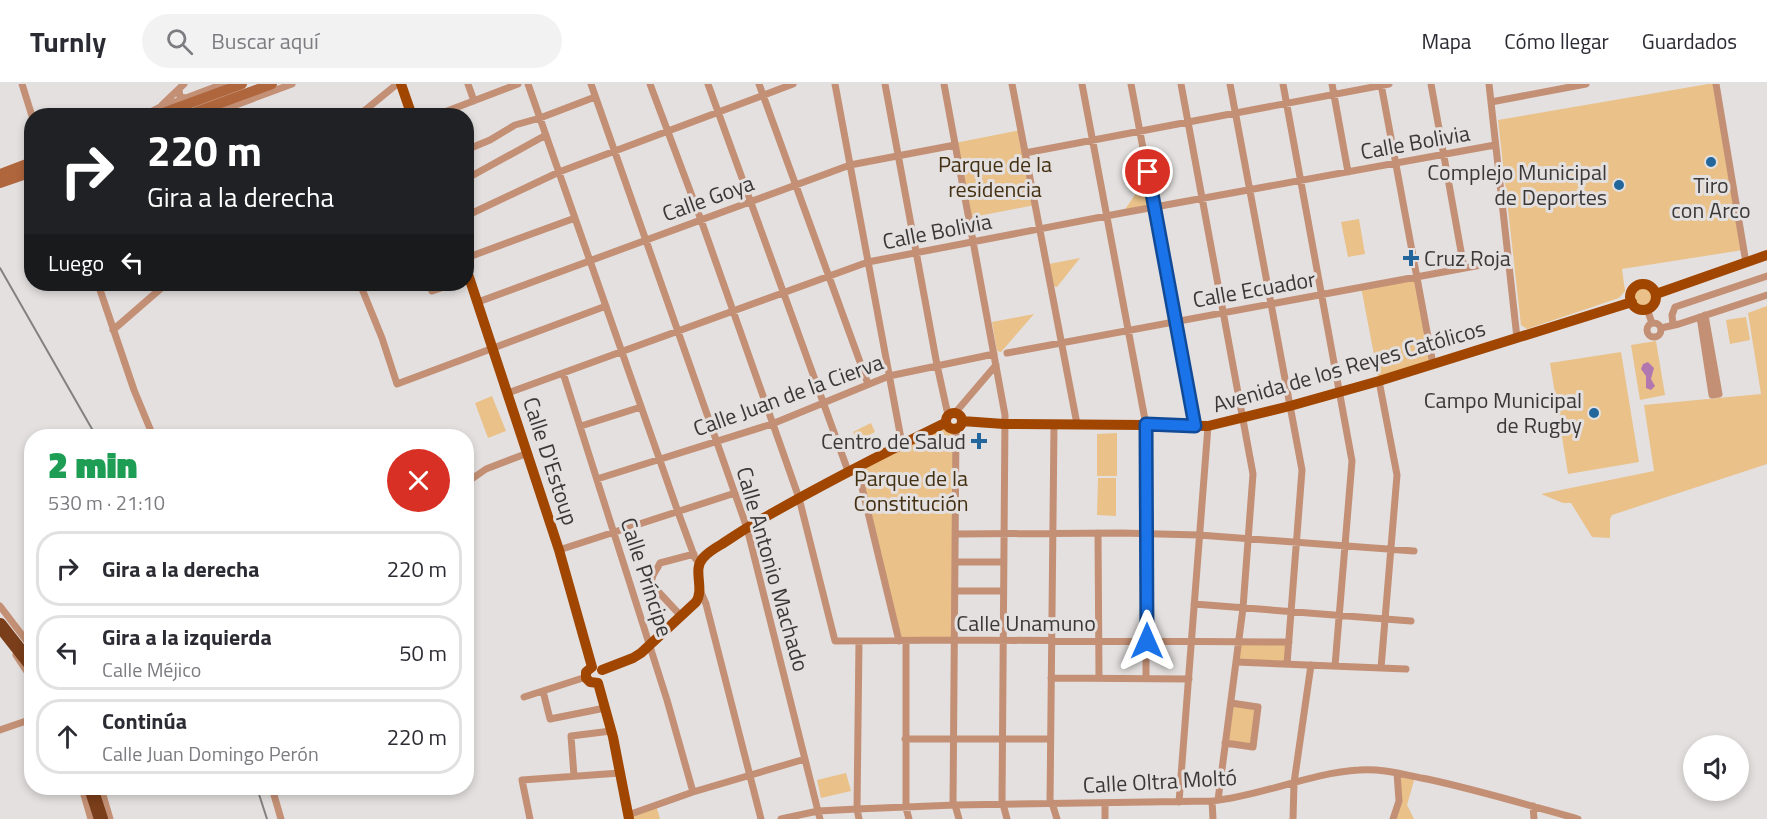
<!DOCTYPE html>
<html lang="es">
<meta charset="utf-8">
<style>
body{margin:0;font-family:"Titillium Web",sans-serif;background:#f2f2f3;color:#2b2b33;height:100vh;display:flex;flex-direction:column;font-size:22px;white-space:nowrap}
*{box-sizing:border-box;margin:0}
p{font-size:20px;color:#7c7c81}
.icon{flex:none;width:33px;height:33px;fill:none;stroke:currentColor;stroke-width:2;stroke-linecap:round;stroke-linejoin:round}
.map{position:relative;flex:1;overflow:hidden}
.details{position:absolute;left:24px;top:345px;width:450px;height:366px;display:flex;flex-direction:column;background:#fff;border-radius:24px;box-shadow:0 3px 9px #0003}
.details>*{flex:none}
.top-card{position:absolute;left:24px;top:24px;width:450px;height:183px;border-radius:24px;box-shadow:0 3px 9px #0003;background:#202124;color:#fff;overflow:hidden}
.buttons{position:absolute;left:1683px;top:651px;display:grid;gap:12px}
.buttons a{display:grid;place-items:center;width:66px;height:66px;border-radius:50%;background:#fff;box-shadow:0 3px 9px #0003;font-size:30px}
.pin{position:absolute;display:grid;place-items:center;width:51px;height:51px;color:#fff;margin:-26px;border:3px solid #fff;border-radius:50%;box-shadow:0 2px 6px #0007}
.me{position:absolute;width:66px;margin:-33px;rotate:0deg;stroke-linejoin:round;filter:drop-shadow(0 0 4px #0008)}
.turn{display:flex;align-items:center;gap:21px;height:126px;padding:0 24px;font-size:27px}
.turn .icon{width:78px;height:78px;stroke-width:2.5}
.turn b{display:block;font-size:42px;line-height:51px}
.then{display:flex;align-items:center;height:57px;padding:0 24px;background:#0003;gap:12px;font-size:22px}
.round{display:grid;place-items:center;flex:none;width:63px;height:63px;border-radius:32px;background:#f2f2f3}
.summary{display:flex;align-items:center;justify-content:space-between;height:102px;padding:0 24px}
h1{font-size:36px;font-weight:800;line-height:45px;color:#1e9e55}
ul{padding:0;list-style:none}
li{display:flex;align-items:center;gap:18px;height:75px;margin:0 12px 9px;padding:0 12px;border:3px solid #e1e1e2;border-radius:24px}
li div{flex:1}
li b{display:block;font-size:22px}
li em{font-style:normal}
header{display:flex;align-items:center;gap:36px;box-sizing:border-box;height:84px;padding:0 30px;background:#fff;border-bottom:2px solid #e1e1e2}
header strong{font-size:28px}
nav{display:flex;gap:33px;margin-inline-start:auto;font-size:21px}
.search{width:420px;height:54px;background:#f2f2f3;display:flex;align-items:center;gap:15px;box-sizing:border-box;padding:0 21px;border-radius:33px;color:#7c7c81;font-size:22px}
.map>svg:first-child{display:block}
.green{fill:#e9c189}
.water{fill:#b078af}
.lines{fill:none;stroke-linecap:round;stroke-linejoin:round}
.street{stroke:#c39075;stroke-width:7}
.secondary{stroke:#b0663d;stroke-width:10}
.primary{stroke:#a04600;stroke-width:10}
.highway{stroke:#7a3e1a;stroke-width:14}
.rail{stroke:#838080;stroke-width:2}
.route-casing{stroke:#114b97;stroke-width:15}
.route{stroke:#1a73e8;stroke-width:10}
.poi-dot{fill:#22669b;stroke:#e4e0e0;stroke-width:2}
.labels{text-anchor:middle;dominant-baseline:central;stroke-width:6;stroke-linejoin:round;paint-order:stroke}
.street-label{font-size:22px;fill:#3a3838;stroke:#e4e0e0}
.park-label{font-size:22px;fill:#443012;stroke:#e4e0e0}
.poi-label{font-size:22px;fill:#3a3838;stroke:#e4e0e0;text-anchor:end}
</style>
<header>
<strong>Turnly</strong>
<div class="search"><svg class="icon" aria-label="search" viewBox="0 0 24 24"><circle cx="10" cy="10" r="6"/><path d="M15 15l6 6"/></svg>Buscar aquí</div>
<nav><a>Mapa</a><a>Cómo llegar</a><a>Guardados</a></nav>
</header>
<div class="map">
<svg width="1767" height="735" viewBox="0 0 1767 735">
<rect width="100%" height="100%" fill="#e4e0e0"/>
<!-- green -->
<path class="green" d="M1708,0H1716L1743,166L1622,185L1625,207L1619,214L1527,245L1521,241L1498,36Z
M1020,46L1035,121L968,134L955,59Z
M1149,90L1155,124L1124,127Z
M1359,135L1365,170L1348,173L1341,138Z
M1080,174L1057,203L1053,202L1049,180Z
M1417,193L1433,280L1379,297L1361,203Z
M1631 213a12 12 0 1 1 24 0a12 12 0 1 1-24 0Z
M1767,222V380L1612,431L1610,435V454L1592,453L1571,419H1563L1541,410L1654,387L1644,321L1761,310L1748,229Z
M1034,230L1001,268L997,267L992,238Z
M1746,233L1750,256L1730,260L1726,236Z
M1656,257L1665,311L1640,316L1631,261Z
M1621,268L1639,378L1568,390L1550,279Z
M492,312L506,347L488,354L475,319Z
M871,339L875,348L858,357L853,348Z
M956,339L954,556L899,557L857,383L947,340Z
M1117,349V392H1097V350Z
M1098,394H1116V432L1097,431Z
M1239,557L1289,558L1287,580L1236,578Z
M1231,619L1258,623L1253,663L1225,659Z
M846,689L851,707L821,714L817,696Z
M1397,689L1415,693L1407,721L1414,735H1393L1398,722Z
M656,721L660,735H629Z"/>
<!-- water -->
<path class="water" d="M1648,278L1654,284L1651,295L1655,302L1651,306L1646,304V292L1641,285L1643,280Z"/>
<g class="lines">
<!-- street -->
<path class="street" d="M22,0L32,32
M468,0L474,17
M528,0L678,428L695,474L699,479
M591,0L747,444L820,735
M650,0L701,136L799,414L835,557L954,556L1289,558
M708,0L848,387
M759,0L868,300
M835,0L902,360
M885,0L937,281L948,331
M944,0L1005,331L1002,720
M1012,0L1077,340
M1082,0L1146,341V594
M1131,0L1195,342
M1181,0L1253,390L1243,524L1218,716
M1230,0L1302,386L1287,580
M1283,0L1352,377L1335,582
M1332,0L1348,88
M1381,0L1433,280
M1431,0L1464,184
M1489,0L1517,254
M1716,0L1746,179
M179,6L180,13L186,14L223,0
M1491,18L1586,0
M162,21L184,0
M143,32L160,23L184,15
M206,32L292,0
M358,32L397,0
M434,32L518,0
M466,66L490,56L515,41L540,34L595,13
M1025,69L1389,0
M466,95L546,51
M466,132L559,88L793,0
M466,174L575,134
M98,200L134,306L153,352
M360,200L382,254L397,300L606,222
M429,200L432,207L453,200
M478,218L850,81L955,61
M1647,225L1652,239
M1700,233L1712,311L1719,310L1705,231
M1647 246a7 7 0 1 1 14 0a7 7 0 1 1-14 0Z
M1673,241L1672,231L1675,223L1767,192
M1661,244L1679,240L1767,211
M113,246L166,200
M1007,269L1508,176
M563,289L667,616L693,708
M1379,297L1397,391L1381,584
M508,309L868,178L1122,129L1495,61
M955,329L996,281
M581,342L641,323
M857,383L899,557
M597,395L772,340L889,292L994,270
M466,399L486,385L528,369
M1098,449L1099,594
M956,450L1121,449L1199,451L1414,467
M559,466L735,409
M956,478H1003
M700,506L706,520L761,735
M955,507H1003
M1194,520L1411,537
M0,522L32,564
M681,532L653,502C649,493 656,488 660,479L694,470
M859,557L857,725L859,735
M906,557V724L909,735
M16,571L32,595
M1236,578L1406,585
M1051,594L1189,595
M543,607L550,635L605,624
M524,613L586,593
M0,646L32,635
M905,655H1050
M1225,659L1253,663L1258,623L1231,619
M574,692L571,652L611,647
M82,704L91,735
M101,704L110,735
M272,704L281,735
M1212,717L1213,735
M1179,718L1208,342
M1050,719L1054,341
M1052,719L1057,735
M1105,719V735
M1003,720L1007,735
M953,721L956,345
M955,721L959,735
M1533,722L1534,735
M628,731L693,708L805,675
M530,735L522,696L620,689
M781,735L818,727L857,725L955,721L1212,717C1262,712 1309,689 1359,686C1382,684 1405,691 1427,695C1478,706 1528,721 1578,735
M1293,735L1294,699L1311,581
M1393,735L1399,717L1397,689"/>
<!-- secondary -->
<path class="secondary" d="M155,32L242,0
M185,32L272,0
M0,90L32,78
M0,99L32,88"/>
<!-- primary -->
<path class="primary" d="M401,0L412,32
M466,184L559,466L592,583
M1630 213a13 13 0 1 1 26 0a13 13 0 1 1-26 0Z
M1656,210L1767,171
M946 337a8 8 0 1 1 16 0a8 8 0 1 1-16 0Z
M962,337L1004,340L1146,341L1208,342L1290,322L1379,297L1632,218
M592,583L586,588V594L590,598L598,599
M602,586L633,574L641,569L696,518C705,504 692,486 703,474C708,468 715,464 722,460C737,450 753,440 769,431C827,398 886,368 945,339
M598,599L613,653L629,735"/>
<!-- highway -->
<path class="highway" d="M0,541L32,582
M91,704L101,735"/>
<!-- rail -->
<path class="rail" d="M0,184L96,352
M257,704L267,735"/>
</g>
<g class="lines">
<!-- route casing -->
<g class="route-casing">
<path id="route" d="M1147,557L1146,340L1195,342L1148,88"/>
</g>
<!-- route -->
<use href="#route" class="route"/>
</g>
<!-- markers -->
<g class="poi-dot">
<circle cx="1711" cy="78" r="6"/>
<circle cx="1619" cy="101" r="6"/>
<path d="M1408 165h6v6h6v6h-6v6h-6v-6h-6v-6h6z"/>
<circle cx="1594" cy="329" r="6"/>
<path d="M976 348h6v6h6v6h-6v6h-6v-6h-6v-6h6z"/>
</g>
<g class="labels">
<!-- street labels -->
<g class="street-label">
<text transform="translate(1415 58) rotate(-10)">Calle Bolivia</text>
<text transform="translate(708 114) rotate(-20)">Calle Goya</text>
<text transform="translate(937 147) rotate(-11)">Calle Bolivia</text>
<text transform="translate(1254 205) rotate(-10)">Calle Ecuador</text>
<text transform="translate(1349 282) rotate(-16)">Avenida de los Reyes Católicos</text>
<text transform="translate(788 311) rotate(-20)">Calle Juan de la Cierva</text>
<text transform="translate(551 377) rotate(72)">Calle D'Estoup</text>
<text transform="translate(773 485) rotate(74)">Calle Antonio Machado</text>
<text transform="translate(647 493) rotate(72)">Calle Príncipe</text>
<text x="1026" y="539">Calle Unamuno</text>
<text transform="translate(1160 697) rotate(-3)">Calle Oltra Moltó</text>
</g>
<!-- park labels -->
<g class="park-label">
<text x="995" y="80">Parque de la<tspan x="995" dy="25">residencia</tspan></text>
<text x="911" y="394">Parque de la<tspan x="911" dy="25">Constitución</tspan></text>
</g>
<!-- poi labels -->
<g class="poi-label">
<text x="1607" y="88">Complejo Municipal<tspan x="1607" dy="25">de Deportes</tspan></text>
<text x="1711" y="101" text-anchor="middle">Tiro<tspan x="1711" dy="25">con Arco</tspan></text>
<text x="1424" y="174" text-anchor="start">Cruz Roja</text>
<text x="1582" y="316">Campo Municipal<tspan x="1582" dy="25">de Rugby</tspan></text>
<text x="966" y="357">Centro de Salud</text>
</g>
</g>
</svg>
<div class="buttons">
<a><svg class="icon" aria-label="sound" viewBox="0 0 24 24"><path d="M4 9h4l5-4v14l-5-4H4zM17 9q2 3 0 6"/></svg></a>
</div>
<div class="pin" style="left:1148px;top:88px;background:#d93025"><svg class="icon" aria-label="arrive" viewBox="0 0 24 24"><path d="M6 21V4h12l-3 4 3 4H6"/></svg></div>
<svg class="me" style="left:1147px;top:557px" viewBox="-20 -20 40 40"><path d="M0-17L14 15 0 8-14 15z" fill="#1a73e8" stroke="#fff" stroke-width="4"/></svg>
<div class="top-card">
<div class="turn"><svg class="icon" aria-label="right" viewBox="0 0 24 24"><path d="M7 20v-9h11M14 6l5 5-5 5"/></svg><div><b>220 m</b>Gira a la derecha</div></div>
<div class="then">Luego<svg class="icon" aria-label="left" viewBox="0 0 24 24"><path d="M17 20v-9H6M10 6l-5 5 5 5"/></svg></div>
</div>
<section class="details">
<div class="summary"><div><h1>2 min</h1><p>530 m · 21:10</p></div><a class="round" style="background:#d93025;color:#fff"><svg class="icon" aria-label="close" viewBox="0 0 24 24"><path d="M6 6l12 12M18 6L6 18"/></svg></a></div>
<ul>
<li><svg class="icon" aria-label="right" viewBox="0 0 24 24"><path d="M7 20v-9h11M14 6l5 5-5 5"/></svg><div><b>Gira a la derecha</b></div><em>220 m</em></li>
<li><svg class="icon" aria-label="left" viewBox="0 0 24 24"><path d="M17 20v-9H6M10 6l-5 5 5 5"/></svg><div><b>Gira a la izquierda</b><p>Calle Méjico</p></div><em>50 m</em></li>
<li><svg class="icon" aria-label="ahead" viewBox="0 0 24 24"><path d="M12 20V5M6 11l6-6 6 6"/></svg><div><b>Continúa</b><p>Calle Juan Domingo Perón</p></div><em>220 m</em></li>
</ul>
</section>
</div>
